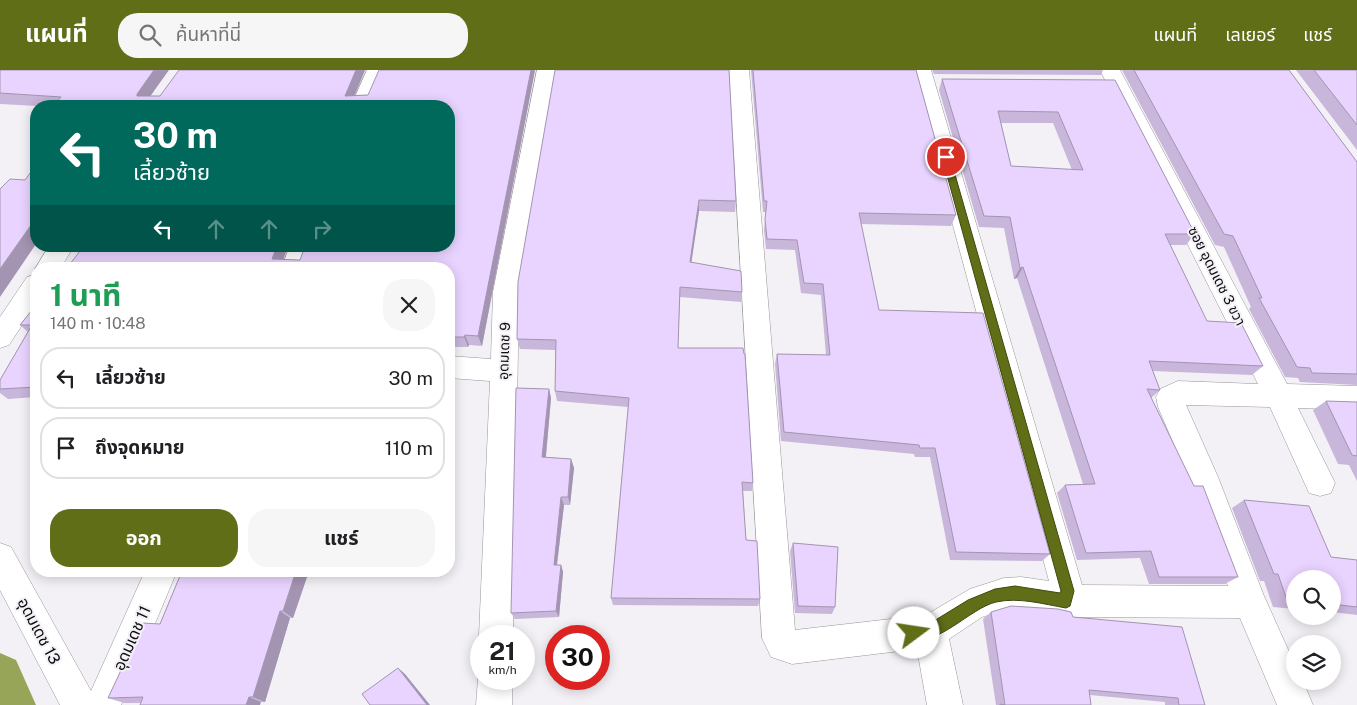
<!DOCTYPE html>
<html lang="th">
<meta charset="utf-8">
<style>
body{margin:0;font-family:"Public Sans","Noto Sans Thai",sans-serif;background:#f6f6f6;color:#202124;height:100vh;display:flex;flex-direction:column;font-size:19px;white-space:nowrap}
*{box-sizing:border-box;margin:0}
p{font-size:16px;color:#757577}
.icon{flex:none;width:28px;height:28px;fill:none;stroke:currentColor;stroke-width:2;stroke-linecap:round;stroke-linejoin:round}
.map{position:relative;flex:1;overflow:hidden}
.details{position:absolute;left:30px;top:192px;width:425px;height:315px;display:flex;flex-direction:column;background:#fff;border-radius:20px;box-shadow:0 2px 12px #0003}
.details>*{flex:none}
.hud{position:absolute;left:30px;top:30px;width:425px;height:152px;border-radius:20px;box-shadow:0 2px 12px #0003;background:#00695c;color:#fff;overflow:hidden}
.tools{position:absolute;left:1286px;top:500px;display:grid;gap:10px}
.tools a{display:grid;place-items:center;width:55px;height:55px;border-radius:50%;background:#fff;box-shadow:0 2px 12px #0003;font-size:25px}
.speed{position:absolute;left:470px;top:555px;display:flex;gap:10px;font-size:25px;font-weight:700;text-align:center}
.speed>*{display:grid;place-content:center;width:65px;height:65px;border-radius:50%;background:#fff;box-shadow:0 2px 12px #0003;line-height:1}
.speed small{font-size:12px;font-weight:400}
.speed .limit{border:8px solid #d22;background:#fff;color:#111}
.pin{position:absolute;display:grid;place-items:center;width:42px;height:42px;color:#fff;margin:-21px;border:2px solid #fff;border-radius:50%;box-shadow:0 1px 5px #0007}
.me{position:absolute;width:55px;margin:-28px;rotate:76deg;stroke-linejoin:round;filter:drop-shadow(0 0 4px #0008)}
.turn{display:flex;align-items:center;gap:18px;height:105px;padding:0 20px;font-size:22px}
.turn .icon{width:65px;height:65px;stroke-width:2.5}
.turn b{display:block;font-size:35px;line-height:42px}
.lanes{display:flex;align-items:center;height:48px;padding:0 20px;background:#0003;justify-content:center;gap:25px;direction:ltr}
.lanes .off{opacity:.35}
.round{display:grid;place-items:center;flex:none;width:52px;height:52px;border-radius:20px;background:#f6f6f6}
.headline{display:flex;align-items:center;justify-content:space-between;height:85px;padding:0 20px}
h1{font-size:30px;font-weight:700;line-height:38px;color:#1e9e55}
.primary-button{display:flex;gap:10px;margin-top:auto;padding:10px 20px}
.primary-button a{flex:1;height:58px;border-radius:20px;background:#606e17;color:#fff;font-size:20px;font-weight:700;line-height:58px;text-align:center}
.primary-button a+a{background:#f6f6f6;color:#202124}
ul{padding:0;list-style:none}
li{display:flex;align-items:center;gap:15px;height:62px;margin:0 10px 8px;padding:0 10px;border:2px solid #e0e0e0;border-radius:20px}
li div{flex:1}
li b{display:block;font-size:19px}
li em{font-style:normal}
header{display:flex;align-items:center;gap:30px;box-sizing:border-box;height:70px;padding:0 25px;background:#606e17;color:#fff}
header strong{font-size:24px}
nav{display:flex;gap:28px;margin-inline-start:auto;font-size:18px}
.search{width:350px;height:45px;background:#f6f6f6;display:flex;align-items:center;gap:12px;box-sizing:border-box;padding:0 18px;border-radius:20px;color:#757577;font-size:19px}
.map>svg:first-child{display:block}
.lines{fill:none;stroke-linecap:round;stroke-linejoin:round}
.canal{fill:#96a558;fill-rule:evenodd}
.minor-casing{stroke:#979599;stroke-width:1}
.minor{fill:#fff;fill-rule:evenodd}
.wall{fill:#c8b6db;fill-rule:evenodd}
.shaded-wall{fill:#a394b2}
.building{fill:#e9d4ff;stroke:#a394b2;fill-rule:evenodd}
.route{fill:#606e17;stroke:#3e480f}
.labels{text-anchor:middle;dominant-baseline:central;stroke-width:4;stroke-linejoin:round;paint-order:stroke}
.street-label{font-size:14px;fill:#0d0c0e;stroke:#f3f1f6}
.near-street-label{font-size:16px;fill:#0d0c0e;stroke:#f3f1f6}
</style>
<header>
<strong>แผนที่</strong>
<div class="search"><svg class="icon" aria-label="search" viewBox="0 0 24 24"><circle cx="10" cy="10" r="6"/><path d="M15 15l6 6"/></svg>ค้นหาที่นี่</div>
<nav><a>แผนที่</a><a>เลเยอร์</a><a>แชร์</a></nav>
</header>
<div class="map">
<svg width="1357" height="635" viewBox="0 0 1357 635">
<rect width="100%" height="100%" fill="#f3f1f6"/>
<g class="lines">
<!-- canal -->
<path class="canal" d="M0,583L16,590L36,635H0Z"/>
<!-- minor casing -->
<g class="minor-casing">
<path id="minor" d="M367,0H387L371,36H351Z
M537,0H557L519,222L513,566H481V571L479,566L490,311L449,308V286L491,289L493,222Z
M729,0H749L795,560L926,545L970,519L1004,508L1021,507L1049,511L911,0H931L1082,515L1228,516L1188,407L1158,337L1156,327L1160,319L1178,311L1258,314L1100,0H1120L1287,314L1357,316V340L1298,338L1335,413L1331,423L1320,426L1309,423L1270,337L1186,335L1218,407L1264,526L1295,595V611H1303L1313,635H1277L1240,548L1066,547L1028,540H1004L982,547L949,569L963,635H927L917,579L792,594L771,587L762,568Z
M49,176H74L60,199H36V202L35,199Z
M290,176H314L305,199H281Z
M36,205V234L9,275L0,278V247L27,207Z
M0,473L11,477L91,621L145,501H177L121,635H60L0,520Z
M481,600V609H512V635H476L478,609Z"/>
</g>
<!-- minor -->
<use href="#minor" class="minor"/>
</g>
<!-- wall -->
<path class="wall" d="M0,0L151,26H160L365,0L355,26L368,25L535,0L482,276L469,275L468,277H449V199H66L84,176H288L283,190H300L449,36H37L0,34Z
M555,0L736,131L735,142L699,141L691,192L742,222L741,232L680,227L678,278L753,413L752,421H743L746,470L760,529L758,536L613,535L611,528L628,337L557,331L555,321V280L520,279L517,269Z
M751,0H916L956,145L951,156L861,154L879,240L1050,484L1042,491L950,490L930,387H915L914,384L781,371L775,294L777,284L826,285L821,225L801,223L795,180L766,179L764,160L766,142H763Z
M932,0H1103L1101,5L934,4Z
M1122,0H1289L1357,92V315L1300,312L1298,308L1285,307L1249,239L1251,237L1224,177L1215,175Z
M1296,0H1357V80Z
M942,9L1115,10L1195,164L1186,175H1170L1207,251L1263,296L1252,305L1153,301L1160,320L1151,328L1238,507L1225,514H1149L1140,488L1077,490L1057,423L1065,415L1083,414L1017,208L1014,209L1004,158L979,157L939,20ZM1001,53H1053L1072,100L1011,96Z
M36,235V327L8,329L0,323V310L28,262L20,255Z
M549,319L551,328L546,387L571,389L574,398L570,435H564L557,495H561L563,502L559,547L515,549L511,543Z
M1326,331L1357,332V411L1349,395L1338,394L1313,340Z
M1244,430L1331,487L1357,490V545L1332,542V509H1295V539L1273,537L1264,511H1260L1232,438Z
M793,473L835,537L832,544L795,543L790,481Z
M182,501H436L308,504L293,548H290L265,632L124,633L108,628L160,554Z
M991,542L1073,547L1205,635H1165V632L1090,625L1091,635H996L983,549Z"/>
<!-- shaded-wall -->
<path class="shaded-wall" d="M154,0H169L144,35L137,26V24Z
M356,0H365L350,36L345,26Z
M531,0H535L482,276L478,266Z
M699,130V141L690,202V192Z
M36,148V174L0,227V199Z
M277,176H288L280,199L272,189Z
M1023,197L1017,208L1014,209L1020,198Z
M465,265L469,275L468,277L464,267Z
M549,319L551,328L545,395L542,387Z
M571,389L574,398L570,435L568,427Z
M449,401L453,409L449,433Z
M561,427L564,435L556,502L554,495Z
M561,495L563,502L559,547L556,541Z
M296,501H304L308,504L293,548L283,541Z
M280,541L290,548L265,632L253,627Z
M398,598L405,604L430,635H427Z
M249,627L261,632L260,635H246Z"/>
<!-- building -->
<path class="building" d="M0,0H154L137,24V26H160L179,0H356L345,26L368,25L379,0H531L478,266L465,265L464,267H449V199H66L84,176H277L272,189L300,190L305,176H449V36H53L61,27L0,23Z
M555,0H729L736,131L699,130L690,192L741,201L742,222L680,217L678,278H743L744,284H745L753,413L742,412L746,470L757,471L760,529L611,528L629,328L555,321L556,270L517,269L518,212Z
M753,0H916L956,145L859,143L879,240L983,243L1050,484L956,482L935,378H920L919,375L784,362L777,284L830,285L823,214L804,213L797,170L767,169L765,149L767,131H764Z
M1134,0H1289L1357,92V304L1312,303L1310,298L1297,297L1259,228H1262L1233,166L1224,164Z
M1314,0H1357V55Z
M942,9L1115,10L1195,164H1165L1207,251L1241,253L1263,296L1149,291L1160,320L1147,319L1194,416H1203L1238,507H1159L1151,481L1086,483L1065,415L1095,414L1023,197L1020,198L1010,147L984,146ZM998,41L1058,42L1083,100L1011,96Z
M36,95V148L0,199V119L10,109L25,110Z
M36,235V317L0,319V310L32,255H20Z
M516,318L549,319L542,387L571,389L568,427H561L554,495H561L556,541L511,543Z
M1326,331L1357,332V386L1352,385Z
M1244,430L1309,436L1331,487L1357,490V537L1332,534V509H1295V531L1287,530L1278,504H1274Z
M793,473L838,477L835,537L798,536Z
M182,501H296L283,541H280L253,627H249L246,635H140L143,627L108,628L143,553L160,554Z
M1011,536L1058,539L1071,542L1073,547L1182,557L1205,635H1179L1178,628L1089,620L1091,635H1000V634L1005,635L991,542Z
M398,598L427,635H370L362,624Z"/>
<!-- route -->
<path class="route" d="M946,84L950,87L1074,521L1070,536L1066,538C1043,534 1019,527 996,532C970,538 936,579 909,568L907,563L909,558L929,554L968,530L995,519L1015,516L1060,523L1061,521L942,87Z"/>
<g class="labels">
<!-- street labels -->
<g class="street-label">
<text transform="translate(1217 206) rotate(63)">ซอย อุดมเดช 3 ขวา</text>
<text transform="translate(504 281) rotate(-88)">อุดมเดช 9</text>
</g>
<!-- near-street labels -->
<g class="near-street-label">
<text transform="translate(39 561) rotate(62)">อุดมเดช 13</text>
<text transform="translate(132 568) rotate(-66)">อุดมเดช 11</text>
</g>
</g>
</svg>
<div class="tools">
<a><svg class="icon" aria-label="search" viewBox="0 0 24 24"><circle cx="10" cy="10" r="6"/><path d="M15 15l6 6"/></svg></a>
<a><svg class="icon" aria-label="layers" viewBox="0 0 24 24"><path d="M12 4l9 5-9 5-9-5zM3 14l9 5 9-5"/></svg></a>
</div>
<div class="speed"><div>21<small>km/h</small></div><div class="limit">30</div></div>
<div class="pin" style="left:946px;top:87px;background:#d93025"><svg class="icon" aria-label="arrive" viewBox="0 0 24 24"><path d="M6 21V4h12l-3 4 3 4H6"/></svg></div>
<svg class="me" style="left:914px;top:563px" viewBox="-20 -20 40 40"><circle r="19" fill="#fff"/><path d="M0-13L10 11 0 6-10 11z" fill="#606e17"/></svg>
<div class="hud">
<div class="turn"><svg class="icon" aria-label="left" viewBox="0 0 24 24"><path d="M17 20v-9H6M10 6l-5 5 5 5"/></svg><div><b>30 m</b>เลี้ยวซ้าย</div></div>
<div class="lanes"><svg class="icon" aria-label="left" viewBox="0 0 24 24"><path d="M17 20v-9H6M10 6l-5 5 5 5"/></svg><svg class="icon off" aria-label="ahead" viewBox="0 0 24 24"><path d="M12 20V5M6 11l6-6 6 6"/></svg><svg class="icon off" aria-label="ahead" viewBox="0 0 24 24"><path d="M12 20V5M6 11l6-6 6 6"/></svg><svg class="icon off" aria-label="right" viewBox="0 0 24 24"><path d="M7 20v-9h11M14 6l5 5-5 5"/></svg></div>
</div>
<section class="details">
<div class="headline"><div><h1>1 นาที</h1><p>140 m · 10:48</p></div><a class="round"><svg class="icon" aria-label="close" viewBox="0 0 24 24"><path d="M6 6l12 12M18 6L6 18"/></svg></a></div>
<ul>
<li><svg class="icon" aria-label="left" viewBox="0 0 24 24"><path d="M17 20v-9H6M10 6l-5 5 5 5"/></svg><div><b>เลี้ยวซ้าย</b></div><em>30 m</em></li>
<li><svg class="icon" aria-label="arrive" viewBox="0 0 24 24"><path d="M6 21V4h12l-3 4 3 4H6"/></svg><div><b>ถึงจุดหมาย</b></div><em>110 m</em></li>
</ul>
<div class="primary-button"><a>ออก</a><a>แชร์</a></div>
</section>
</div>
